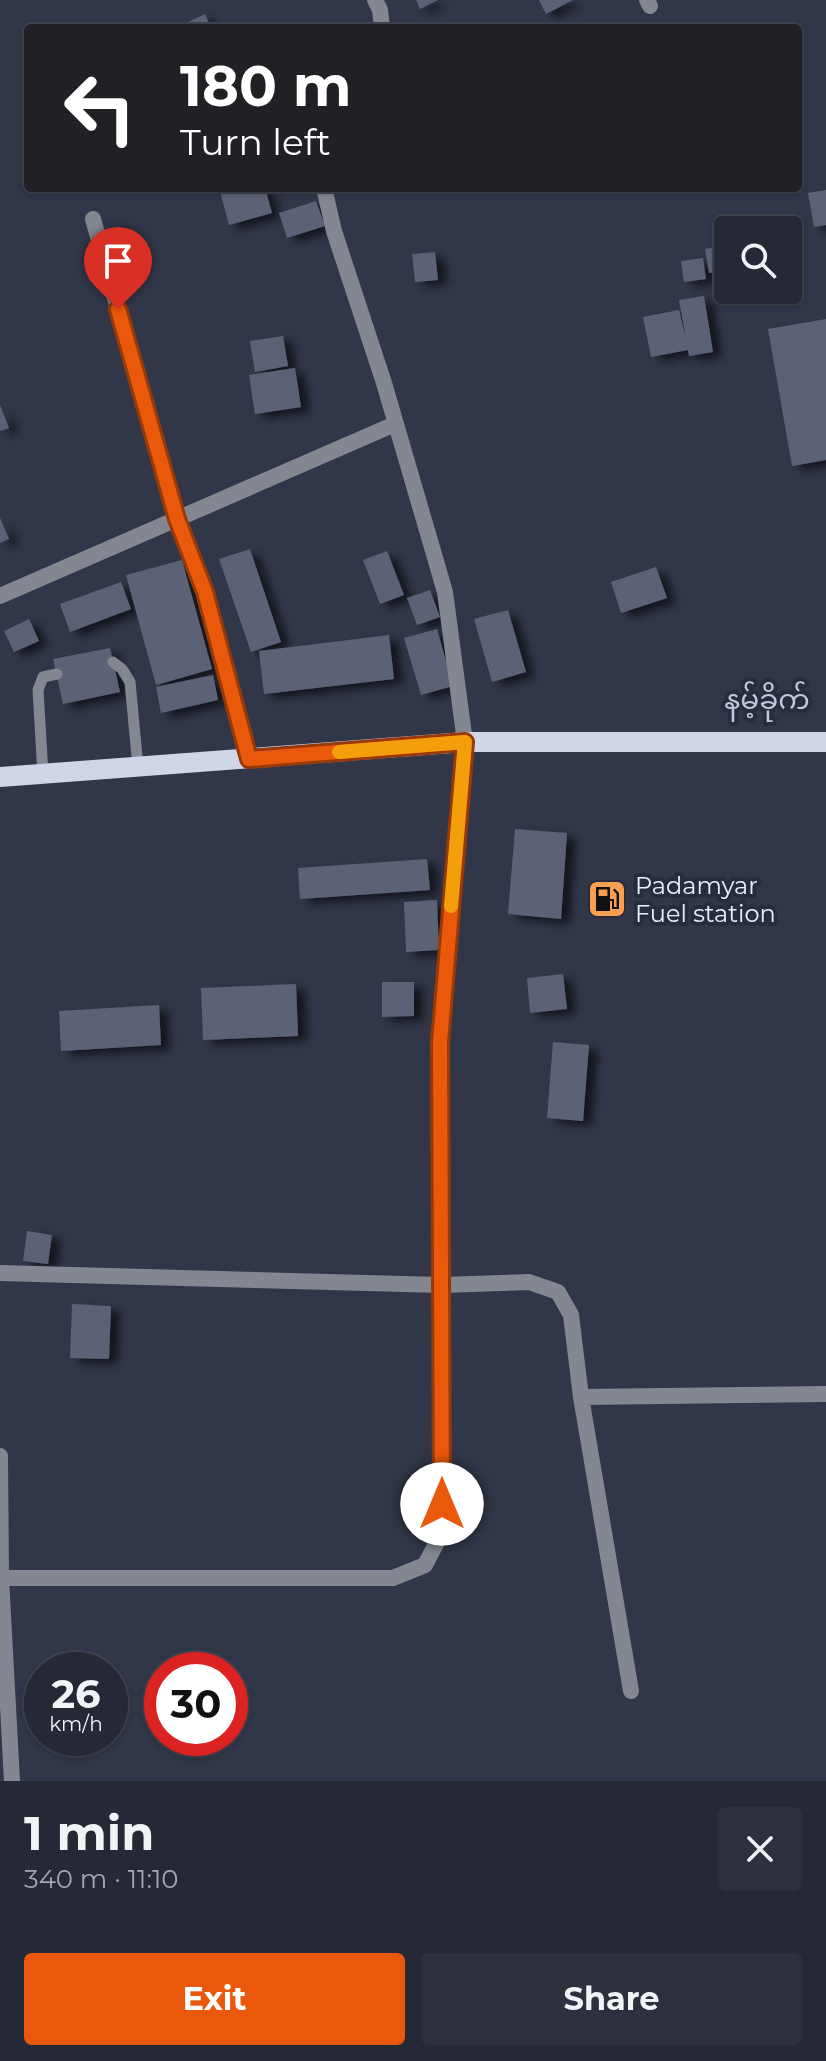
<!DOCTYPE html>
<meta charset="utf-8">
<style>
body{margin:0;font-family:Montserrat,"Noto Sans Myanmar",sans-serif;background:#2d313e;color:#f1f3f6;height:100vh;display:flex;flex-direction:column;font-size:30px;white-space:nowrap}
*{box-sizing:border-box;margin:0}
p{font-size:26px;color:#a3a6ad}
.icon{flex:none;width:44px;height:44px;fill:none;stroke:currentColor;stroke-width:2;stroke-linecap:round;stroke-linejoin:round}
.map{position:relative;height:1781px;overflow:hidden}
.panel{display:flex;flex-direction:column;background:#252936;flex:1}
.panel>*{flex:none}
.top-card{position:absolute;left:24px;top:24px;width:778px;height:168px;border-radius:8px;box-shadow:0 2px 6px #0004,0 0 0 2px #424551;background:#202124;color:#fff;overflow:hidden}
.buttons{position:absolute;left:714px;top:216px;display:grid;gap:16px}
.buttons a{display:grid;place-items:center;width:88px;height:88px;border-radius:8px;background:#252936;box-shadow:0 2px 6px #0004,0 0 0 2px #424551;font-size:40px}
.speed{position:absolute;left:24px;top:1652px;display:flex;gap:16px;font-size:40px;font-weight:700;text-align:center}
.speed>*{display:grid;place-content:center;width:104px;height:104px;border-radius:50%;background:#252936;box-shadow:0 2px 6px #0004,0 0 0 2px #424551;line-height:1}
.speed small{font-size:20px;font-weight:400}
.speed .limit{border:12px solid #d22;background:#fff;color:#111}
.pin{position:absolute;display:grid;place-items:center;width:68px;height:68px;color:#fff;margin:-82px -34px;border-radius:50% 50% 50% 0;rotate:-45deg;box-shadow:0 0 8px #0007}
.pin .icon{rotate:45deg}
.me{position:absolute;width:88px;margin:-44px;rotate:0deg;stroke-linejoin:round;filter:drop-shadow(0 0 6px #0008)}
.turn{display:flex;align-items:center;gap:28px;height:168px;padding:0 24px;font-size:36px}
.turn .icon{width:104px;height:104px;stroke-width:2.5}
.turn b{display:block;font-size:56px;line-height:68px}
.round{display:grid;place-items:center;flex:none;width:84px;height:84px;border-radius:8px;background:#2d313e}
.head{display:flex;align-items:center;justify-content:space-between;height:136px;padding:0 24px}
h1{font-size:48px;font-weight:700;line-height:60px}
.primary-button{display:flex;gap:16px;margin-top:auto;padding:16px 24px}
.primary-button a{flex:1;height:92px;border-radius:8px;background:#ea580c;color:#fff;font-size:32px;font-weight:700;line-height:92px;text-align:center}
.primary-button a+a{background:#2d313e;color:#f1f3f6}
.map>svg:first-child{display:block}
.building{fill:#5b6275;filter:url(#shadow)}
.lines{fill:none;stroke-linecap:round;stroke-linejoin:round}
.service{stroke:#838790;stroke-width:11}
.minor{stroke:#838790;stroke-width:16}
.primary{stroke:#ced6e8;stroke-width:20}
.route-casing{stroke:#983908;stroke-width:20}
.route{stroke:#ea580c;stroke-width:14}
.slow{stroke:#f59e0b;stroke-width:14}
.labels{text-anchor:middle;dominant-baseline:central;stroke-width:8;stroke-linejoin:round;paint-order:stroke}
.poi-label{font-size:24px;fill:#ebeffa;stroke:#272d3d;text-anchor:start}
.quarter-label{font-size:28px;fill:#bfc7dc;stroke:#272d3d}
</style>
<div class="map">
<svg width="826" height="1781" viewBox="0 0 826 1781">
<defs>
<filter id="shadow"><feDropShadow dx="9" dy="5" stdDeviation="4" flood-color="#0009"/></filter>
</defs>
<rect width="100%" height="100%" fill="#313748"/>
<!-- building -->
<path class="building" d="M416,0H438L420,9Z
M539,0H573L546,14Z
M205,14L211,28H176Z
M219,188H265L272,213L229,225Z
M826,190V225L814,227L808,193Z
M316,201L325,226L287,238L279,213Z
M728,245V270L709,273L705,249Z
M435,252L438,280L415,282L412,254Z
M703,258L706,279L684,282L681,261Z
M704,296L713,352L689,356L688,350L651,357L643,317L679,310L686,339L679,300Z
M826,319V460L792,466L768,329Z
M283,336L288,366L255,372L250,341Z
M295,368L301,407L255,414L249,375Z
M0,405L9,428L0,431Z
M0,518L9,539L0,543Z
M250,549L281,642L251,652L219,559Z
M387,551L404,595L380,604L363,560Z
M182,560L212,669L156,685L126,575Z
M656,567L667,598L621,613L611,582Z
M121,582L131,609L70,632L60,604Z
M430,590L440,617L417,625L407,598Z
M508,610L526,672L492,682L474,619Z
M29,619L39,641L14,652L4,631Z
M437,629L453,686L421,695L404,638Z
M389,635L394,679L264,694L259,651Z
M110,648L120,692L63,704L53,659Z
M213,675L218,700L161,713L156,687Z
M515,829L567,833L561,919L508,914Z
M427,859L430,890L300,899L298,868Z
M437,900L439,950L406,952L404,902Z
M563,974L567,1009L530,1013L527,978Z
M382,982H414V1016L382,1017Z
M296,984L298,1036L203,1040L201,988Z
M159,1005L161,1045L61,1051L59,1011Z
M553,1042L589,1045L583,1121L547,1118Z
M27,1231L52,1235L48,1264L23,1261Z
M72,1304L111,1306L109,1359L70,1358Z"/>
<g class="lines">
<!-- service -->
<path class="service" d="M113,662L122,669L130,682L138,767
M43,774L38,690L43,677L57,674"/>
<!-- minor -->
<path class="minor" d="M375,0L380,10L382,28
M647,0L650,6
M93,219L177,519L205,592L249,759
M0,596L395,424
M0,1273L441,1285L529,1282L558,1292L571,1315L581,1397L631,1691
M581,1397L826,1394
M0,1456L1,1578L12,1781
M0,1578H393L425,1565L437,1542L442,1504L440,1042L465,742L445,592L384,383L334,231L324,188"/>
<!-- primary -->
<path class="primary" d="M0,777L465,742H826"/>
</g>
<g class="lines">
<!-- route casing -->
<g class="route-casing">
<path id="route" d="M118,309L177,519L205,592L249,759L465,742L440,1042L442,1504"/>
</g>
<!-- route -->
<use href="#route" class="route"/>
<!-- slow -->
<path class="slow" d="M339,752L465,742L451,906"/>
</g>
<!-- icons -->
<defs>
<g id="fuel-square" transform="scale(2)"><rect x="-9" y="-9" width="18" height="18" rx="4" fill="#fa9f4f" stroke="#272d3d"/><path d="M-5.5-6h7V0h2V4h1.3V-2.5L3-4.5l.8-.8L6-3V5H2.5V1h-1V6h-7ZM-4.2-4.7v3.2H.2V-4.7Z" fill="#111"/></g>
</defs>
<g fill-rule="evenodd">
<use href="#fuel-square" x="607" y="899"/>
</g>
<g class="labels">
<!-- poi labels -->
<g class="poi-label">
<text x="635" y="885">Padamyar<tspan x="635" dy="28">Fuel station</tspan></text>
</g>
<!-- quarter labels -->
<g class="quarter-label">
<text x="767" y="699">နမ့်ခိုက်</text>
</g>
</g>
</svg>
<div class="buttons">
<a><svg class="icon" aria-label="search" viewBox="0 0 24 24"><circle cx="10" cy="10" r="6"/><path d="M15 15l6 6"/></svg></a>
</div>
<div class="speed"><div>26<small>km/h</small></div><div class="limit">30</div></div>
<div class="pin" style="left:118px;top:309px;background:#d93025"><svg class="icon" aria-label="arrive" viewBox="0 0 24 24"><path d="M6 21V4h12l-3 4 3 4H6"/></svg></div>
<svg class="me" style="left:442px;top:1504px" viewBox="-20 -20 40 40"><circle r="19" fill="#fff"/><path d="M0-13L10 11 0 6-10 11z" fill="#ea580c"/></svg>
<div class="top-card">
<div class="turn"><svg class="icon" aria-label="left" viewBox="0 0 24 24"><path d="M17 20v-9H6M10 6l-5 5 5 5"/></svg><div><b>180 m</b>Turn left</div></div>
</div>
</div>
<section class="panel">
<div class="head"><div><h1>1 min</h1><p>340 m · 11:10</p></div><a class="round"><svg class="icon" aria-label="close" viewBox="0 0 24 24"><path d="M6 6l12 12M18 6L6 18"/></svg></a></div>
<div class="primary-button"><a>Exit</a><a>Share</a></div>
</section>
